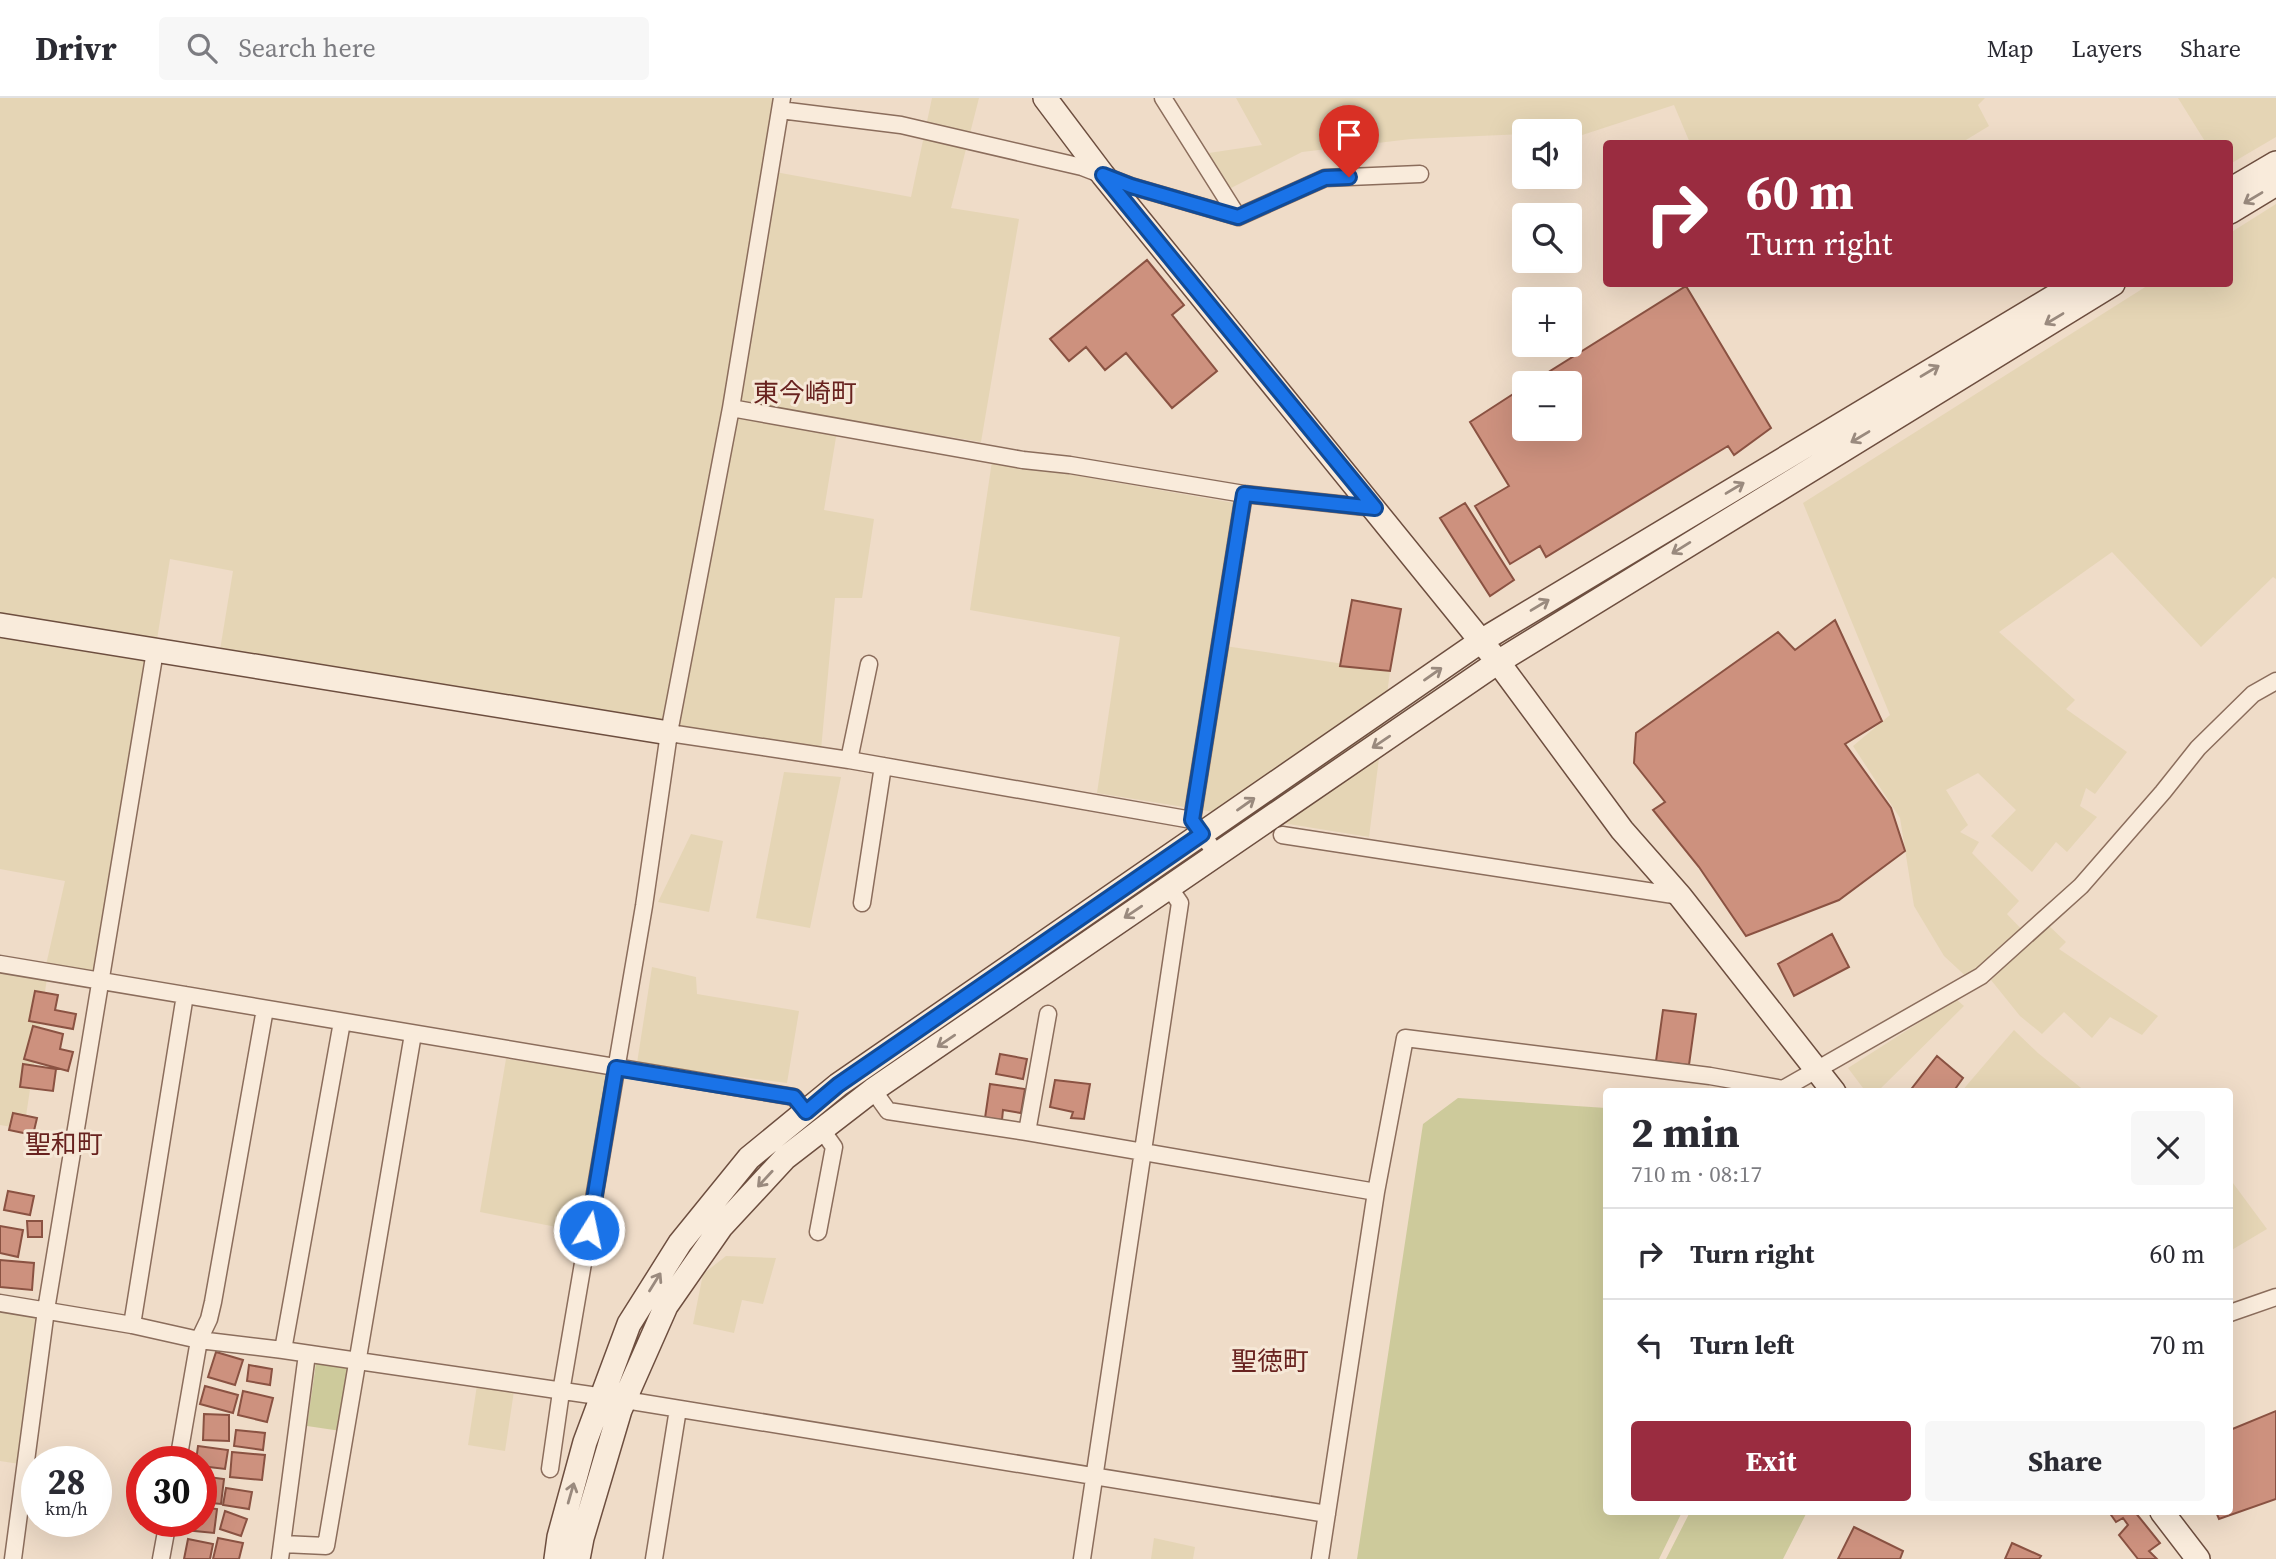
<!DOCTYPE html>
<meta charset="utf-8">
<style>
body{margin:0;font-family:"Source Serif 4","Noto Sans JP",serif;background:#f7f7f7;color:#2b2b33;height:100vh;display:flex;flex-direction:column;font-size:26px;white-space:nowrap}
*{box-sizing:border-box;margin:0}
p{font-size:23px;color:#7c7c81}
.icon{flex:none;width:38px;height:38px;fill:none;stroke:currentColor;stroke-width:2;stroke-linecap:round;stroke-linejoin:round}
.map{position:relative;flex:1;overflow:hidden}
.side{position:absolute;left:1603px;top:990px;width:630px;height:427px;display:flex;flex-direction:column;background:#fff;border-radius:7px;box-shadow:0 7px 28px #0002}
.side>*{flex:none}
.guide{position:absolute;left:1603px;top:42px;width:630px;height:147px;border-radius:7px;box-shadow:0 7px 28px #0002;background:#9a2c40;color:#fff;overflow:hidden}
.buttons{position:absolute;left:1512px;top:21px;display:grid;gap:14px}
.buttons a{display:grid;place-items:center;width:70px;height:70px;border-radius:7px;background:#fff;box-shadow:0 7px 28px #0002;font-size:35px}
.speed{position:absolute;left:21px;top:1348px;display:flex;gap:14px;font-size:35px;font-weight:700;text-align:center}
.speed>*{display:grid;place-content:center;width:91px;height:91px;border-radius:50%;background:#fff;box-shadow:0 7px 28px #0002;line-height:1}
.speed small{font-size:18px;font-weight:400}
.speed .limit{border:10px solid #d22;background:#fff;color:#111}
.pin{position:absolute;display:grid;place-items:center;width:60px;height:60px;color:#fff;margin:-72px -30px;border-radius:50% 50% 50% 0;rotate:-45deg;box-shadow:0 0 7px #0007}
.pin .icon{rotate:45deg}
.me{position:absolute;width:77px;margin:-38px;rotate:10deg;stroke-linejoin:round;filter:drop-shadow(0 0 5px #0008)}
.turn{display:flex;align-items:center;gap:24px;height:147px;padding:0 28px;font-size:32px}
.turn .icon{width:91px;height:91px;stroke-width:2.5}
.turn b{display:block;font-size:49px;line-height:60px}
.round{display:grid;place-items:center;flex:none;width:74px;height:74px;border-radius:7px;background:#f7f7f7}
.head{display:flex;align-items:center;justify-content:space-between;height:119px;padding:0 28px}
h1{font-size:42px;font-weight:700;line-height:52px}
.button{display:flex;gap:14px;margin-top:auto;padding:14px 28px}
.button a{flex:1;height:80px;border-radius:7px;background:#9a2c40;color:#fff;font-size:28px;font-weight:700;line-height:80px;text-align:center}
.button a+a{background:#f7f7f7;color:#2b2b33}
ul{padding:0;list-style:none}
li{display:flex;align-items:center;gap:21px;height:91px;padding:0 28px;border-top:2px solid #e1e1e2}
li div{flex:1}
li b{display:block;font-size:26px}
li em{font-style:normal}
header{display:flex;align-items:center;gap:42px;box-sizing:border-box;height:98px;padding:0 35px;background:#fff;border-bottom:2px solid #e1e1e2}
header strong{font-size:33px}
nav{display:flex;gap:38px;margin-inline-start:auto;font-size:24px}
.search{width:490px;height:63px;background:#f7f7f7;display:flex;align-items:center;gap:18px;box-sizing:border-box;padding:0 24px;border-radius:7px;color:#7c7c81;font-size:26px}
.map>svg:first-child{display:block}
.farmland{fill:#e5d5b5}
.green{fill:#cdca9b}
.building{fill:#cd917e;stroke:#8a5242;stroke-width:2}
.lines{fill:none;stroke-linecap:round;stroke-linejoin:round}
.street-casing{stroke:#8b6d5c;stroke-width:19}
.secondary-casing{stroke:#6d4e3f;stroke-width:26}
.street{stroke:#f9ebdb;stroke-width:16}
.secondary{stroke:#f9ebdb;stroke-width:23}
.oneway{stroke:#9a8a7e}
.route-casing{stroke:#114b97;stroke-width:18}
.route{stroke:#1a73e8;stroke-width:12}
.labels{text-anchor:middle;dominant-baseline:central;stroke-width:6;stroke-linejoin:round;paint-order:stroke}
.quarter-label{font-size:26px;fill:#68221f;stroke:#f6e8d7}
</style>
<header>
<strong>Drivr</strong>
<div class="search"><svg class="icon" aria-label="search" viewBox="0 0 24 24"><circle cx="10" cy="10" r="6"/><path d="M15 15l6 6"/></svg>Search here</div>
<nav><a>Map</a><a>Layers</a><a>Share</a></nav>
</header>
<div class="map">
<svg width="2276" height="1461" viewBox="0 0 2276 1461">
<rect width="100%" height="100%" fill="#efdcc8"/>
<!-- farmland -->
<path class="farmland" d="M0,0H781L770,73L911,99L932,0H979L951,110L1019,121L981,344L839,321L824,412L874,421L862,500H835L821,652L219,558L233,473L170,461L102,882L46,867L65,783L0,771Z
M1236,0H1985L1978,7L1989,28L1961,45H1690L1674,7L1570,41V33H1524V36L1411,41L1302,54L1231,90L1202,56L1262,47Z
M2178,0H2276V39L2230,66V46L2206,45Z
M2276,106V481L2273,479L2201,549L2112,454L1999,534L2075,602L2066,611L2127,654L2095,696L2086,690L2080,708L2097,719L2067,754L2056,744L2032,774L1991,738L2016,712L1978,675L1946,692L1968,727L1960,734L1979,744L1972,755L2019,803L2007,816L2027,837L1972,884L1944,858L1914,808L1900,720L1853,648L1890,617L1803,405L2150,186H2230V135Z
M992,363L1246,407L1225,548L1390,573L1369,739L1097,695L1120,539L970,512Z
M784,674L841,679L810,830L756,820Z
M691,736L723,743L709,814L658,804Z
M2046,825L2066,844L2059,851L2158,918L2142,937L2110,919L2092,940L2064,914L2042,936L2020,918L1991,882Z
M0,866L48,874L24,1031L0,1027Z
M652,869L696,879L697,896L799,913L787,985L637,965Z
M1956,901L1964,908L1877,994H1866L1848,970Z
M2014,932L2038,955L2086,994H1961Z
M506,961L612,975L587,1135L480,1114Z
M2230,1081L2267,1131L2230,1153Z
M726,1158L776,1160L763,1206L742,1202L734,1235L693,1226L703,1176Z
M0,1205L46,1212L26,1367L0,1363Z
M477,1287L514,1293L505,1353L468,1347Z
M1154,1440L1195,1449L1193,1461H1151Z"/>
<!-- green -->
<path class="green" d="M1458,1000L1606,1010V1414H1682L1659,1461H1357L1423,1026Z
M316,1265L350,1269L341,1333L307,1328Z
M1690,1414H1807L1783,1461H1666Z"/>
<!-- building -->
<path class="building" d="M1147,162L1184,207L1172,217L1217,273L1172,310L1126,255L1105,272L1086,249L1069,263L1050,241Z
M1686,188L1771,330L1734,357L1728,348L1546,459L1540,448L1510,466L1475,408L1509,388L1470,324L1524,289V331H1570V285H1531Z
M1465,405L1514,482L1490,498L1440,420Z
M1352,502L1401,511L1390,573L1340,568Z
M1835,522L1882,623L1845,646L1891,710L1905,753L1839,802L1746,838L1699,769L1653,712L1665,704L1634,665L1636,635L1778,534L1795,552Z
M1832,836L1849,869L1794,898L1778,866Z
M35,893L58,897L55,912L76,916L73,931L29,923Z
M1663,912L1696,916L1689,967L1656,963Z
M33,928L63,936L60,951L73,954L68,973L24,961Z
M1000,956L1027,961L1023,981L996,976Z
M1937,958L1963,980L1953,994H1909Z
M23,966L56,971L53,993L20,989Z
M1055,982L1090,986L1084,1021L1071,1020L1073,1014L1050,1009Z
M990,986L1025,991L1021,1015L1003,1012L1002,1022L985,1020Z
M13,1015L37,1020L33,1037L9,1032Z
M8,1093L34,1098L30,1117L4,1112Z
M27,1123H42V1139H28Z
M0,1128L23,1132L18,1159L0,1155Z
M0,1162L34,1165L32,1192L0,1189Z
M216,1254L243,1262L235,1287L208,1279Z
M249,1267L272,1271L270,1287L247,1283Z
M205,1288L238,1297L233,1315L200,1306Z
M243,1293L273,1300L267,1324L238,1317Z
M2276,1313V1401L2219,1421L2216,1414H2230V1332Z
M204,1316L229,1317V1343L203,1342Z
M236,1332L265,1335L263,1352L234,1348Z
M198,1348L228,1352L225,1371L201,1368V1363H196Z
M232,1354L265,1357L262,1382L230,1379Z
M201,1378L224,1381L221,1406L201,1404Z
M226,1390L252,1394L249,1411L223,1407Z
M201,1409L217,1411L214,1435L185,1432L187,1423H201Z
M225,1413L247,1421L241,1438L220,1431Z
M2109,1414H2135L2160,1445L2149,1453L2157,1461H2138L2119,1437L2128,1427L2123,1420L2116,1424Z
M1854,1429L1903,1453L1900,1461H1838Z
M218,1440L243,1445L239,1461H213Z
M188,1441L213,1446L210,1461H184Z
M2012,1445L2041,1458L2039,1461H2005Z"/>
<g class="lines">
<!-- street casing -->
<g class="street-casing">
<path id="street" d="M1163,0L1238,119
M780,12L901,27L1082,69L1131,88L1238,119L1325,80L1420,76
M731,310L1023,362L1070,367L1244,396L1375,410
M669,635L849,662L1192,722L1217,757
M849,662L869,566
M1192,722L1244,396
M1282,737L1680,798
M862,805L883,668
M0,866L794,999L806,1014
M873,992L888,1013L1027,1034L1376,1094
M1027,1034L1048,916
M818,1134L834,1049L822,1032
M0,1205L132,1227L199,1242L283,1252L625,1302L1327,1416
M2230,1215L2276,1199
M132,1227L185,897
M283,1252L342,924
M178,1363L199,1242L209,1221L213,1204L265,911
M550,1371L561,1294L644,808L669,635L731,310L782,0
M283,1446L326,1448L413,936
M13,1461L46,1212L155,553
M161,1461L168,1423
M280,1461L307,1256
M654,1461L678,1311
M1082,1461L1180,805L1169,789
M1320,1461L1376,1094L1405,940L1710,978L1783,991L1981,878L2081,788L2163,694L2198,650L2253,596L2276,583"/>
</g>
<!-- secondary casing -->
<g class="secondary-casing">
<path id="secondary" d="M1045,0L1103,77L1498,564L1622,732L1680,798L1834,994
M2230,92L2276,65
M2230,114L2276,86
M0,527L669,635
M2162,1414L2198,1461
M556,1461L559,1439L585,1344L629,1226L680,1145L749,1060L838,987L1481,543L2075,186
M578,1461L582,1440L620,1312L666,1208L721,1129L785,1060L873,992L1498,564L2113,186"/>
</g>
<!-- street -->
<use href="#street" class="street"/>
<!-- secondary -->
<use href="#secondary" class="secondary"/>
</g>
<!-- one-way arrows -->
<defs><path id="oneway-shaft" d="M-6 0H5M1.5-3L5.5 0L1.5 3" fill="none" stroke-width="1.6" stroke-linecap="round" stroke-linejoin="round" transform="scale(1.75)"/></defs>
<g class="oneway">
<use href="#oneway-shaft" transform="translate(2253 100) rotate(149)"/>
<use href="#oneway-shaft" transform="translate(2054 221) rotate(149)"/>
<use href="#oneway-shaft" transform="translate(1930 273) rotate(-31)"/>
<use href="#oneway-shaft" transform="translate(1860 339) rotate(149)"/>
<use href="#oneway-shaft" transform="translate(1735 390) rotate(-31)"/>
<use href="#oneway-shaft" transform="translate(1681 450) rotate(148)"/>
<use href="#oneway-shaft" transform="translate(1540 507) rotate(-31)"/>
<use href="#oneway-shaft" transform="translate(1433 576) rotate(-35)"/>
<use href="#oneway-shaft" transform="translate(1381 644) rotate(146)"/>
<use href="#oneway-shaft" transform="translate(1246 706) rotate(-35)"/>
<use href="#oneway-shaft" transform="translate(1133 814) rotate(146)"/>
<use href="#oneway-shaft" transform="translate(946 943) rotate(146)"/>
<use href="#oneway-shaft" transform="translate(765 1081) rotate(133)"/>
<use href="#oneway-shaft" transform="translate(655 1184) rotate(-58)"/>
<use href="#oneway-shaft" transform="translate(571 1395) rotate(-74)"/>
</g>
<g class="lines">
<!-- route casing -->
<g class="route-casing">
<path id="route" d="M589,1132L616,970L794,999L806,1014L838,987L1202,736L1192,722L1244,396L1375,410L1103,77L1131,88L1238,119L1325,80L1349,79"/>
</g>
<!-- route -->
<use href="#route" class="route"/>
</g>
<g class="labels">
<!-- quarter labels -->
<g class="quarter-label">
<text x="805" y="295">東今崎町</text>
<text x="64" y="1046">聖和町</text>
<text x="1270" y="1263">聖徳町</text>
</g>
</g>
</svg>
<div class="buttons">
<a><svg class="icon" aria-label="sound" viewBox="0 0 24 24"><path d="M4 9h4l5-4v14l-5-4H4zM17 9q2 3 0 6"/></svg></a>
<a><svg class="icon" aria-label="search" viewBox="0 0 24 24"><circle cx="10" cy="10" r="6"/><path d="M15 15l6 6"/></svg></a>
<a>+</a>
<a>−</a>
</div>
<div class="speed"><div>28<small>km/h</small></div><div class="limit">30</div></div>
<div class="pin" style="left:1349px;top:79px;background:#d93025"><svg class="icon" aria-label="arrive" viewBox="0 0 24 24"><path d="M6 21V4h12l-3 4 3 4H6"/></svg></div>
<svg class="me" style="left:589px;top:1132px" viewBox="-20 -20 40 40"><circle r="17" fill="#1a73e8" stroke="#fff" stroke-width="3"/><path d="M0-11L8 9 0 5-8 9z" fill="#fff"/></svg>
<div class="guide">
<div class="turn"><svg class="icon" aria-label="right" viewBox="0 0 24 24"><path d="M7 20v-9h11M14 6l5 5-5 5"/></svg><div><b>60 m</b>Turn right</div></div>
</div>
<section class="side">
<div class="head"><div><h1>2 min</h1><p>710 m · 08:17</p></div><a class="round"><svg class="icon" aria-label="close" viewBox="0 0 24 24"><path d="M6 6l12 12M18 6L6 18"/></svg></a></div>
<ul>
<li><svg class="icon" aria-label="right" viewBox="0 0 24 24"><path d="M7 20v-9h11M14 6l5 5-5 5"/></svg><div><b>Turn right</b></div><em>60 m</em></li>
<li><svg class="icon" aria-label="left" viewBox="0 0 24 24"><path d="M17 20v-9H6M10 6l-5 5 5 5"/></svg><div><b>Turn left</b></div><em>70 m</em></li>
</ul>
<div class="button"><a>Exit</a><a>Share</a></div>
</section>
</div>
